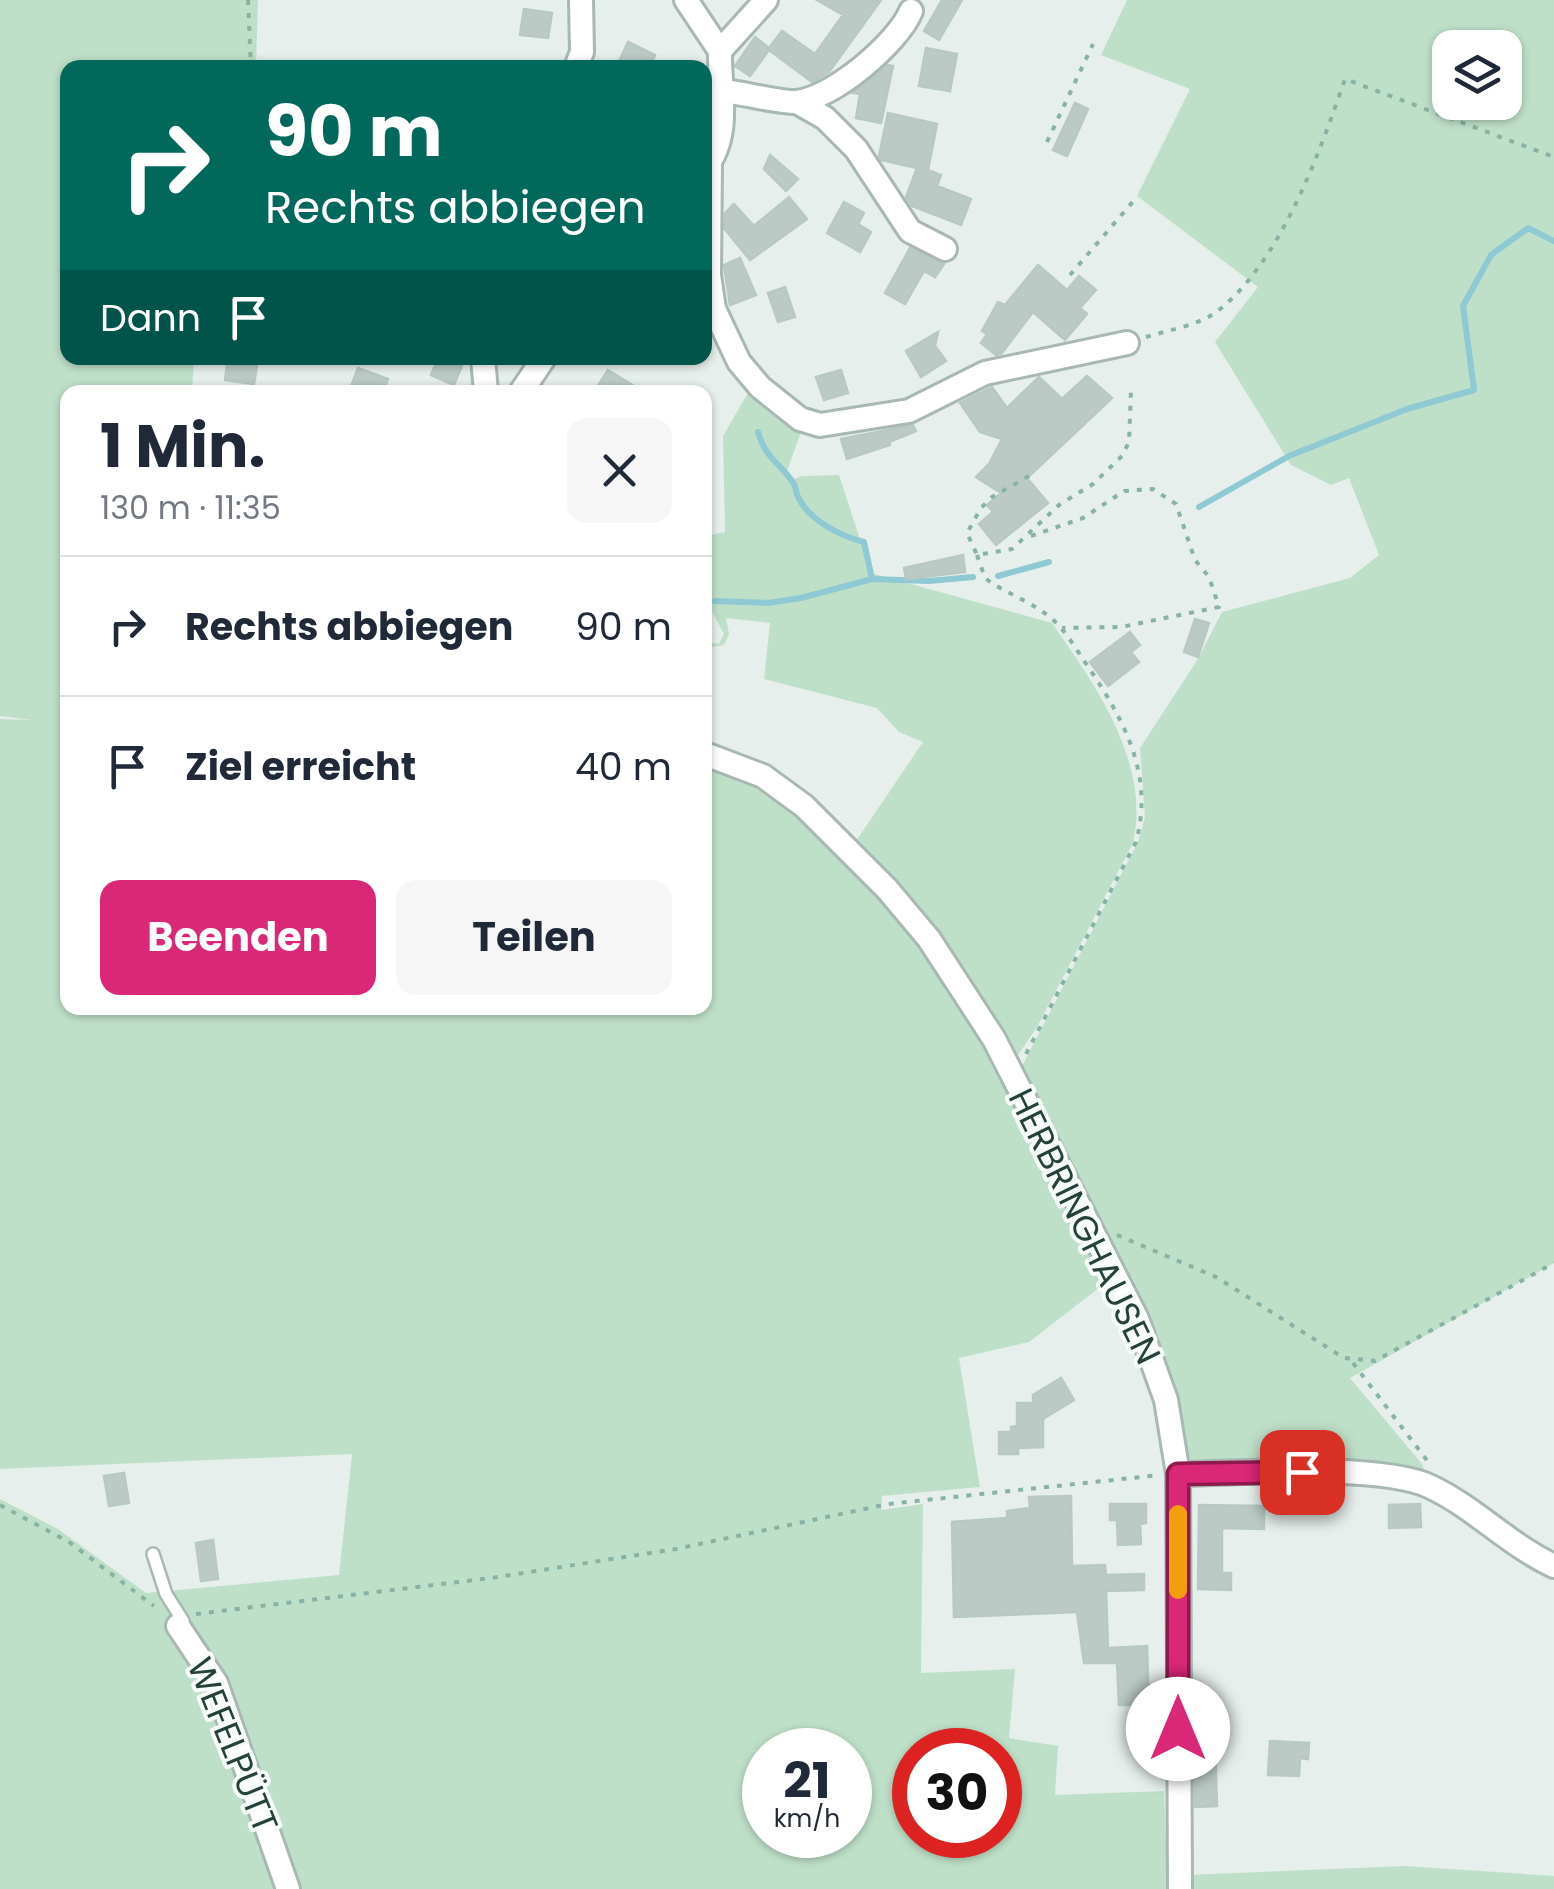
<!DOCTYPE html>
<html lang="de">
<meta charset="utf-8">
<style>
body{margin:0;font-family:Poppins,sans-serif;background:#f6f6f7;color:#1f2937;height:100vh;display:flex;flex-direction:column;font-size:38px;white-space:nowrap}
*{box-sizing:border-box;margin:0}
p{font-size:32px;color:#747a83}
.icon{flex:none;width:55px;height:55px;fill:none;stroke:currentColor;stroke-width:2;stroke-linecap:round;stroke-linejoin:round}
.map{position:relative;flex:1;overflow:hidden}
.details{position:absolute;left:60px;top:385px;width:652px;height:630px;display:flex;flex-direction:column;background:#fff;border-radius:20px;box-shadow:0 2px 8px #0004}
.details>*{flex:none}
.banner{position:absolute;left:60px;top:60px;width:652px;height:305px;border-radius:20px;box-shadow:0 2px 8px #0004;background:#00695c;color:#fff;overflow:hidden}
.tools{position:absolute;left:1432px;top:30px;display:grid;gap:20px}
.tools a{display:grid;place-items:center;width:90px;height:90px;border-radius:20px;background:#fff;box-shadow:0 2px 8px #0004;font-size:50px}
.speed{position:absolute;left:742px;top:1728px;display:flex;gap:20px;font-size:50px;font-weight:700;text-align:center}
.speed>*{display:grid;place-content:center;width:130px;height:130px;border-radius:50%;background:#fff;box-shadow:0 2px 8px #0004;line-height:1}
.speed small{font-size:25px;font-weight:400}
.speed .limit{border:15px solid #d22;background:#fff;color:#111}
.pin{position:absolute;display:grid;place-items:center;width:85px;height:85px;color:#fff;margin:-42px;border-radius:20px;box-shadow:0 5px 15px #0006}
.me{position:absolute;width:110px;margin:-55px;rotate:0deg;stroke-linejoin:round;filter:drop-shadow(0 0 8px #0008)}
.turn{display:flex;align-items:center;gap:35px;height:210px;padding:0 40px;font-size:45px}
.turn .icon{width:130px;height:130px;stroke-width:2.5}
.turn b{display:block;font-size:70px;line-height:85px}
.then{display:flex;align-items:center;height:95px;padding:0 40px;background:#0003;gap:20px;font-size:38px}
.round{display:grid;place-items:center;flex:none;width:105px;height:105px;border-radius:20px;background:#f6f6f7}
.head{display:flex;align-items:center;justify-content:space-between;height:170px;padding:0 40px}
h1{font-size:60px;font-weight:700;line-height:75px}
.action{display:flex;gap:20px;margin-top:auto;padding:20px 40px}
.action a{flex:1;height:115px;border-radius:20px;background:#db2777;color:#fff;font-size:40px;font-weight:700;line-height:115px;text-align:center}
.action a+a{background:#f6f6f7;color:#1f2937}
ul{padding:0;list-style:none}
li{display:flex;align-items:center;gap:30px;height:140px;padding:0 40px;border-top:2px solid #e0e1e3}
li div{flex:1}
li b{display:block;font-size:38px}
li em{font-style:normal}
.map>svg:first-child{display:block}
.green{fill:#bfe0c8;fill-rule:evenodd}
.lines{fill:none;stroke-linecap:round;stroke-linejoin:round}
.stream{stroke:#8ec9d4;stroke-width:6}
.building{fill:#bbcac4;stroke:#b8c9c2;stroke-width:2.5}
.lane-casing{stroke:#a8b8b2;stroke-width:16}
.street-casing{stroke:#a8b8b2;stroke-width:28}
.path{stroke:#86b3a5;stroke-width:4;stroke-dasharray:5 8;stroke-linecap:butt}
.lane{stroke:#fff;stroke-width:11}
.street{stroke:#fff;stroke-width:22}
.route-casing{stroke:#8e194d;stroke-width:25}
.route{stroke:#db2777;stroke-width:18}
.slow{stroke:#f59e0b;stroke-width:18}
.labels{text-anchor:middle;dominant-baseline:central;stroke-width:8;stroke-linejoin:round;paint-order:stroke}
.street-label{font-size:35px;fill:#24423a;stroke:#f7fbf9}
</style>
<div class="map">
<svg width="1554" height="1889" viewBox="0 0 1554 1889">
<rect width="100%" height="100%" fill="#e6efeb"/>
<!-- green -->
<path class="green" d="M0,0H258L256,67L68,68V358H194L192,392H68V1008H705V761L765,783L885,893L960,999L1108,1281L1029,1342L959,1358L980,1487L882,1496L881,1510L923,1504L921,1673L1015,1669L1009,1738L1058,1746L1055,1795L1164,1791L1167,1868L1187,1875L1405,1866L1554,1876V1889H0V1499L58,1529L146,1593L339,1575L352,1454L0,1469V719L32,720L0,716ZM765,1750H850V1835H765ZM915,1750H1000V1835H915Z
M1127,0H1554V1263L1350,1378L1422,1464L1428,1481L1190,1475L1158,1355L1018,1074L1138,842L1145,817L1140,748L1198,659L1222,612L1350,578L1379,555L1349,478L1331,485L1291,465L1215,342L1258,287L1137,196L1190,89L1101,55ZM1450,48H1505V102H1450Z
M752,386L803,426L786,474L792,480L801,476L839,475L871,573L1052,623C1096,686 1151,763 1133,843L1037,1027L1012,1064L852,847L923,742L899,732L877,708L764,679L770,623L726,618L729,634L724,645L705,648V642L719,644L724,634L705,598V536L725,532L723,436Z"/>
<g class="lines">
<!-- stream -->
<path class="stream" d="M758,432C766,460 780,462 794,484C796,488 796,494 799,499C811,521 840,536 864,542L872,579
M1199,507L1289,456L1407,409L1474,390L1463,306L1491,255L1528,228L1554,241
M998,576L1049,562
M715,601L768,603L801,598L872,579L929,581L973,577"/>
</g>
<!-- building -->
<path class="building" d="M817,0H881L829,72L812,82L769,50L750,76L735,66L755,37L769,48L782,31L815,54L843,15Z
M942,0H962L939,40L924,31Z
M524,9L552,13L548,38L520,35Z
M628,42L655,55L649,68H616Z
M926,48L957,54L950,91L919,86Z
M887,65L893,66L881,123L856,118L860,94L853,93Z
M1075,103L1088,109L1067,156L1053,150Z
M888,113L937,124L928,170L925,169L941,175L937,186L971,199L961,225L912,206L906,197L917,168L881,160L879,156Z
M770,155L798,179L786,191L764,169Z
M789,197L807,219L750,260L724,228L725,213L734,204L754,226Z
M844,202L864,213L858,224L871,232L860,252L827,233Z
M910,248L944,264L935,277L924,271L905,304L885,293Z
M740,258L756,295L730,305L724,265Z
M1038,265L1067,290L1079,276L1096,290L1080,308L1087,314L1065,340L1033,312L1001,354L996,355L981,343L987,334L982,331L998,302L1005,305Z
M785,287L795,317L778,322L768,293Z
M938,332L935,346L946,361L921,377L906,351Z
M228,358L258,360L254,384L225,380Z
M438,358H465L454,385L431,375Z
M358,368L388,379L383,392H349Z
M608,370L644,392H594Z
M841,370L848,393L824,400L816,377Z
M1087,376L1112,398L1027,478L1048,503L996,545L979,524L993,512L987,505L1001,493L976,477L989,464L1002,439L980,432L960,403L992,387L1007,408L1039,377L1062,399Z
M913,425L916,431L889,442L890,445L847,459L841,439Z
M963,555L965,572L906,579L904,568Z
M1195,619L1209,623L1198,657L1184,652Z
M1130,632L1140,645L1131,652L1139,662L1108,686L1090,662Z
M1061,1378L1074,1400L1043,1419V1447L1018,1448V1454H999V1432H1011V1427L1017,1426V1403H1033V1395Z
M124,1473L129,1503L109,1506L104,1476Z
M1071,1496L1072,1566L1105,1565L1106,1575L1144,1574V1590L1106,1591L1108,1648L1147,1646L1149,1705H1119L1117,1663H1084L1077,1612L954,1617L952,1522L1007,1518V1511L1030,1508L1029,1497Z
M1110,1504H1146V1523L1140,1524L1141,1544L1118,1545L1117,1520H1110Z
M1420,1504L1421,1527L1389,1528V1505Z
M1199,1505L1264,1506V1529L1222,1528V1573H1231V1590L1198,1589Z
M213,1540L218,1579L201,1581L196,1543Z
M1270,1741L1309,1743L1308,1759L1300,1758L1299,1776L1268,1775Z
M1215,1742L1217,1806L1195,1807L1194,1743Z"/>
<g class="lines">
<!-- lane casing -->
<g class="lane-casing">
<path id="lane" d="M153,1554L166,1594L183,1621L178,1626"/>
</g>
<!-- street casing -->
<g class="street-casing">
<path id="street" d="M686,0L720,51
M578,62L582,52L581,0
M724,91C742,93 782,103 796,102C832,99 898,43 911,11
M797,102L825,118L856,149L910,231L945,249
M710,161L709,275L714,309L739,362L760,387L800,419L820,425L909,411L985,373L1127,343
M705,168C732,135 719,89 720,51L766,0
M483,358L486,392
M521,392L544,358
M705,754L763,776L804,806L887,889L929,939L994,1039L1137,1319L1166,1400L1178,1474L1180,1889
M1178,1474C1237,1473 1381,1463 1431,1487C1475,1508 1509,1545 1554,1566
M178,1626L216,1683L288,1889"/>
</g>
<!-- path -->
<path class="path" d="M248,0L251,68
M1047,142L1093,44
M1070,275L1136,198
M1146,337C1168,330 1201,325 1219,310C1282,259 1319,154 1345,79L1554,157
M1029,476L992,497L981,508L967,533L977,555L1012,549L1059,505L1093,484L1122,456L1129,442L1131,390
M1031,536L1083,518L1124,491L1153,489L1176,504L1195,560L1209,577L1219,607L1121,627L1062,628
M977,555L985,578C1006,594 1031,601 1051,618C1067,632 1077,651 1089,668C1125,722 1154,775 1136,842L1026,1054
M1117,1235L1216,1277L1344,1358L1375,1361L1554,1263
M1353,1363L1429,1463
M0,1505L69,1542L154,1606
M196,1614L491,1578L676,1549L888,1504L1160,1475"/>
<!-- lane -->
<use href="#lane" class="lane"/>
<!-- street -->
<use href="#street" class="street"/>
</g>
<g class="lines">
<!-- route casing -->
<g class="route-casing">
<path id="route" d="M1178,1729V1474L1302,1472"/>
</g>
<!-- route -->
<use href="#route" class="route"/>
<!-- slow -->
<path class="slow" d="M1178,1590V1514"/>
</g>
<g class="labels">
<!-- street labels -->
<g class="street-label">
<text transform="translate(1085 1226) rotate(64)">HERBRINGHAUSEN</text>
<text transform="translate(233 1745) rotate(68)">WEFELPÜTT</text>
</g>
</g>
</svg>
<div class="tools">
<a><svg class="icon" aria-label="layers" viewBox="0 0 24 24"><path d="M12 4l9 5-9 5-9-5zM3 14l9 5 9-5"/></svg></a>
</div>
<div class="speed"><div>21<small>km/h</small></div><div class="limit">30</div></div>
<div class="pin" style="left:1302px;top:1472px;background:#d93025"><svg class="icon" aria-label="arrive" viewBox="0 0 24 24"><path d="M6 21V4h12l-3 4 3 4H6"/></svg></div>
<svg class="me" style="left:1178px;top:1729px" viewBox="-20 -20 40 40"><circle r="19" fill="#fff"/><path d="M0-13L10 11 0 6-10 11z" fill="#db2777"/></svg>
<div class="banner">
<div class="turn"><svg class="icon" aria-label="right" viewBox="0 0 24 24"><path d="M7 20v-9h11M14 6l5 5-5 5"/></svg><div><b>90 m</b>Rechts abbiegen</div></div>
<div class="then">Dann<svg class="icon" aria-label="arrive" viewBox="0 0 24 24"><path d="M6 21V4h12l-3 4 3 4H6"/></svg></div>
</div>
<section class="details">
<div class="head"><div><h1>1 Min.</h1><p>130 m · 11:35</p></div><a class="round"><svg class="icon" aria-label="close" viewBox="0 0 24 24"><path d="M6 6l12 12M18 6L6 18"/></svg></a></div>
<ul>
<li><svg class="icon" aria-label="right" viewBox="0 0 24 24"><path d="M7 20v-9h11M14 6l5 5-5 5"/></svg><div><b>Rechts abbiegen</b></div><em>90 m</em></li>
<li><svg class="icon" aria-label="arrive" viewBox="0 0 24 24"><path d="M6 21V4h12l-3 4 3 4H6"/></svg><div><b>Ziel erreicht</b></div><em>40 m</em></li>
</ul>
<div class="action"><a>Beenden</a><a>Teilen</a></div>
</section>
</div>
